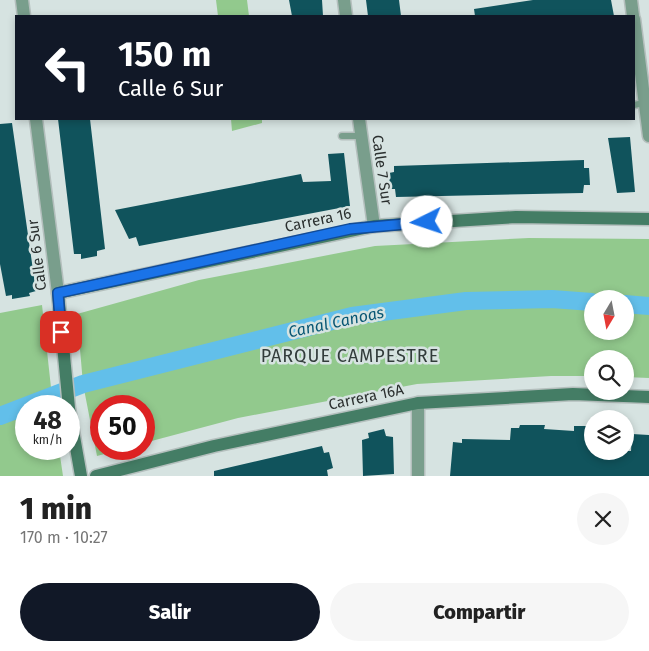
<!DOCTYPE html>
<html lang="es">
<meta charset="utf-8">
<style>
body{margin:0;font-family:"Fira Sans",sans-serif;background:#f6f6f6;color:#222;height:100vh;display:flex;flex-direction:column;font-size:19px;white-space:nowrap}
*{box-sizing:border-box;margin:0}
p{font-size:16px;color:#767676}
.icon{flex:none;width:28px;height:28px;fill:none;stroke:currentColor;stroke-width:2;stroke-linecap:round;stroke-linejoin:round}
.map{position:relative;height:476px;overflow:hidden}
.sheet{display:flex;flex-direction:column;background:#fff;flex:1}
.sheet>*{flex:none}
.banner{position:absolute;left:15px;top:15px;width:620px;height:105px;border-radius:0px;box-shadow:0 2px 8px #0003;background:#111827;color:#fff;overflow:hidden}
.needle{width:32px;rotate:190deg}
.controls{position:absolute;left:584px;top:290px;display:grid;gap:10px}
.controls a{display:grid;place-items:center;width:50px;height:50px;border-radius:50%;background:#fff;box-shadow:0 2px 8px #0003;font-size:25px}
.speed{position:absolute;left:15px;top:395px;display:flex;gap:10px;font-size:25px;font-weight:700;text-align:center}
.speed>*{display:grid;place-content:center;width:65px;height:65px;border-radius:50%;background:#fff;box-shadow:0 2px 8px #0003;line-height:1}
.speed small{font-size:12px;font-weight:400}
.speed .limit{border:8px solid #d22;background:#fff;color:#111}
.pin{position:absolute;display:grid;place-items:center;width:42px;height:42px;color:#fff;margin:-21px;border-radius:10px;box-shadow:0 2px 8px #0006}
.me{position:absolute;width:55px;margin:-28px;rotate:266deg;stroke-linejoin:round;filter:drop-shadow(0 0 4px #0008)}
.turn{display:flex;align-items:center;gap:18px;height:105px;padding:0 20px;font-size:22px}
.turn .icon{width:65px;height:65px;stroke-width:2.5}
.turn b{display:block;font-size:35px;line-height:42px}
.round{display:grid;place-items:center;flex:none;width:52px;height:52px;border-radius:26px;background:#f6f6f6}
.summary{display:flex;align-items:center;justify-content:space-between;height:85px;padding:0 20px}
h1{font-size:30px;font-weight:800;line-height:38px}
.cta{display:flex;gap:10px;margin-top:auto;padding:10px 20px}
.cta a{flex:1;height:58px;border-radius:30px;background:#111827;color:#fff;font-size:20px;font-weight:800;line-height:58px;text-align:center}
.cta a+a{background:#f6f6f6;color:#222}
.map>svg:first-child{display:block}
.green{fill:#92c98d;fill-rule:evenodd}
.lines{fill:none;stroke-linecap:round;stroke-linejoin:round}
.canal{stroke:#62bfea;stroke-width:18}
.building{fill:#10535c}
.service-casing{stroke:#b4bfbd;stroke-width:9}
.minor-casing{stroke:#b4bfbd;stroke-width:15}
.secondary-casing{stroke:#b4bfbd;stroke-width:15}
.service{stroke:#799e8c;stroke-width:6}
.minor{stroke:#799e8c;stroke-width:12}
.secondary{stroke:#447d65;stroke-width:12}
.route-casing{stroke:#114b97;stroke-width:12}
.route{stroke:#1a73e8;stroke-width:9}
.labels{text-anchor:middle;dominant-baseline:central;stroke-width:5;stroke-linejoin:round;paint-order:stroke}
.street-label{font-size:15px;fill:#2b302f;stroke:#d6e3e1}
.water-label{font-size:16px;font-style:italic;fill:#095774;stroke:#d6e3e1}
.quarter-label{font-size:18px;letter-spacing:1px;fill:#323c3b;stroke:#d6e3e1}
</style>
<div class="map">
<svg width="649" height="476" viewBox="0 0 649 476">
<rect width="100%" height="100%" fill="#d6e3e1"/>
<!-- green -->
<path class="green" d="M216,0H247L249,16H218Z
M231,119H262V123L232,131Z
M529,238L649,239V378L625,377V359H592V376H551L417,384L238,418L144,443V406H101V449H123L97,456L83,384L77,314L199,280L375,246ZM592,299H625V331H592Z
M42,305L53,406H26V449H59L63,476H0V313Z"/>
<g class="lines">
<!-- canal -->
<path class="canal" d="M625,304L649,306
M0,416L83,384L352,316L466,301L552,299L592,302"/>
</g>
<!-- building -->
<path class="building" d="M289,0H322L323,16H292Z
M366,0H399L401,16H368Z
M533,0H611L614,16H475L474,9Z
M58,119H90L105,249L97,251V256L81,259V254H74Z
M12,123L36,291L29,293L30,296L12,299V295L6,296L0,264V124Z
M630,137L635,192L617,193L608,138Z
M344,153L350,206L139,246L136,237L129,239L115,210L301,174L303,182L331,181L328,154Z
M584,160V168H589L590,185H584L583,193L396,197L395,189H390L389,173L394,172V166Z
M520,425H545L544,429L574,431V426H592V451H631L632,434L649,435V476H450L453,442L462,443V439L510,440L511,428H519Z
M384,429L386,436L393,437L394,474L363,476L362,440L369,438L368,433Z
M322,446L324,453L329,452L333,468L327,470L328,476H214V471Z"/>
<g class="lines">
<!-- service casing -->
<g class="service-casing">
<path id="service" d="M634,105L644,103
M342,136H361"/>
</g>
<!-- minor casing -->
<g class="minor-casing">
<path id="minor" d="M22,0L24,16
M344,0L346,16
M631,0L633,16
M634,19L649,136
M36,119L58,293
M359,119L374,226
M418,476V403"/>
</g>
<!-- secondary casing -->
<g class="secondary-casing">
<path id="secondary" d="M81,476L69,408L58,293L374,226L516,217L649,219
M96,476L214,446L418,403L573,394L649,397"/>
</g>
<!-- service -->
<use href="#service" class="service"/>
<!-- minor -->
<use href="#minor" class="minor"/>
<!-- secondary -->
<use href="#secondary" class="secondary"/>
</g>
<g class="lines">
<!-- route casing -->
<g class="route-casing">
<path id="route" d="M61,332L58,293L350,229L427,222"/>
</g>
<!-- route -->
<use href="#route" class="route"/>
</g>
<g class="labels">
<!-- street labels -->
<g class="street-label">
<text transform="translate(382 170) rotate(82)">Calle 7 Sur</text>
<text transform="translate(318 220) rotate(-12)">Carrera 16</text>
<text transform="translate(37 255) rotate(-97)">Calle 6 Sur</text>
<text transform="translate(366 397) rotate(-12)">Carrera 16A</text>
</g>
<!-- water labels -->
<g class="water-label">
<text transform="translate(336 322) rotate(-12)">Canal Canoas</text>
</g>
<!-- quarter labels -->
<g class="quarter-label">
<text x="350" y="356">PARQUE CAMPESTRE</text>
</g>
</g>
</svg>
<div class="controls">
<a><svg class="needle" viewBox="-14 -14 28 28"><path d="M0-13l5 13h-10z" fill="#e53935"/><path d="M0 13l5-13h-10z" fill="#767676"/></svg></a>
<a><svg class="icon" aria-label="search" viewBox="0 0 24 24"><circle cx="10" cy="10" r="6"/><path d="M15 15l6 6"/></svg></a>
<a><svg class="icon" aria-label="layers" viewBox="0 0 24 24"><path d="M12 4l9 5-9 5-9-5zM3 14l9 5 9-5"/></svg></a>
</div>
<div class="speed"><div>48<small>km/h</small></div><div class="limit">50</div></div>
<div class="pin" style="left:61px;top:332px;background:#d93025"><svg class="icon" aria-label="arrive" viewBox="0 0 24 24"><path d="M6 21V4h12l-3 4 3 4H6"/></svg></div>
<svg class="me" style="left:427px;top:222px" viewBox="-20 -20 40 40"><circle r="19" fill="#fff"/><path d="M0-13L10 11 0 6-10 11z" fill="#1a73e8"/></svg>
<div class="banner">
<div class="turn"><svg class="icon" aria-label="left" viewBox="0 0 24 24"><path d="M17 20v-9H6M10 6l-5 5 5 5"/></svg><div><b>150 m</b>Calle 6 Sur</div></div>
</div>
</div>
<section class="sheet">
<div class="summary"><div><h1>1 min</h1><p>170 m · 10:27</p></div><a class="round"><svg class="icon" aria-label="close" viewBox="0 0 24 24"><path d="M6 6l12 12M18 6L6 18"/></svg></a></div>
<div class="cta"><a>Salir</a><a>Compartir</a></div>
</section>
